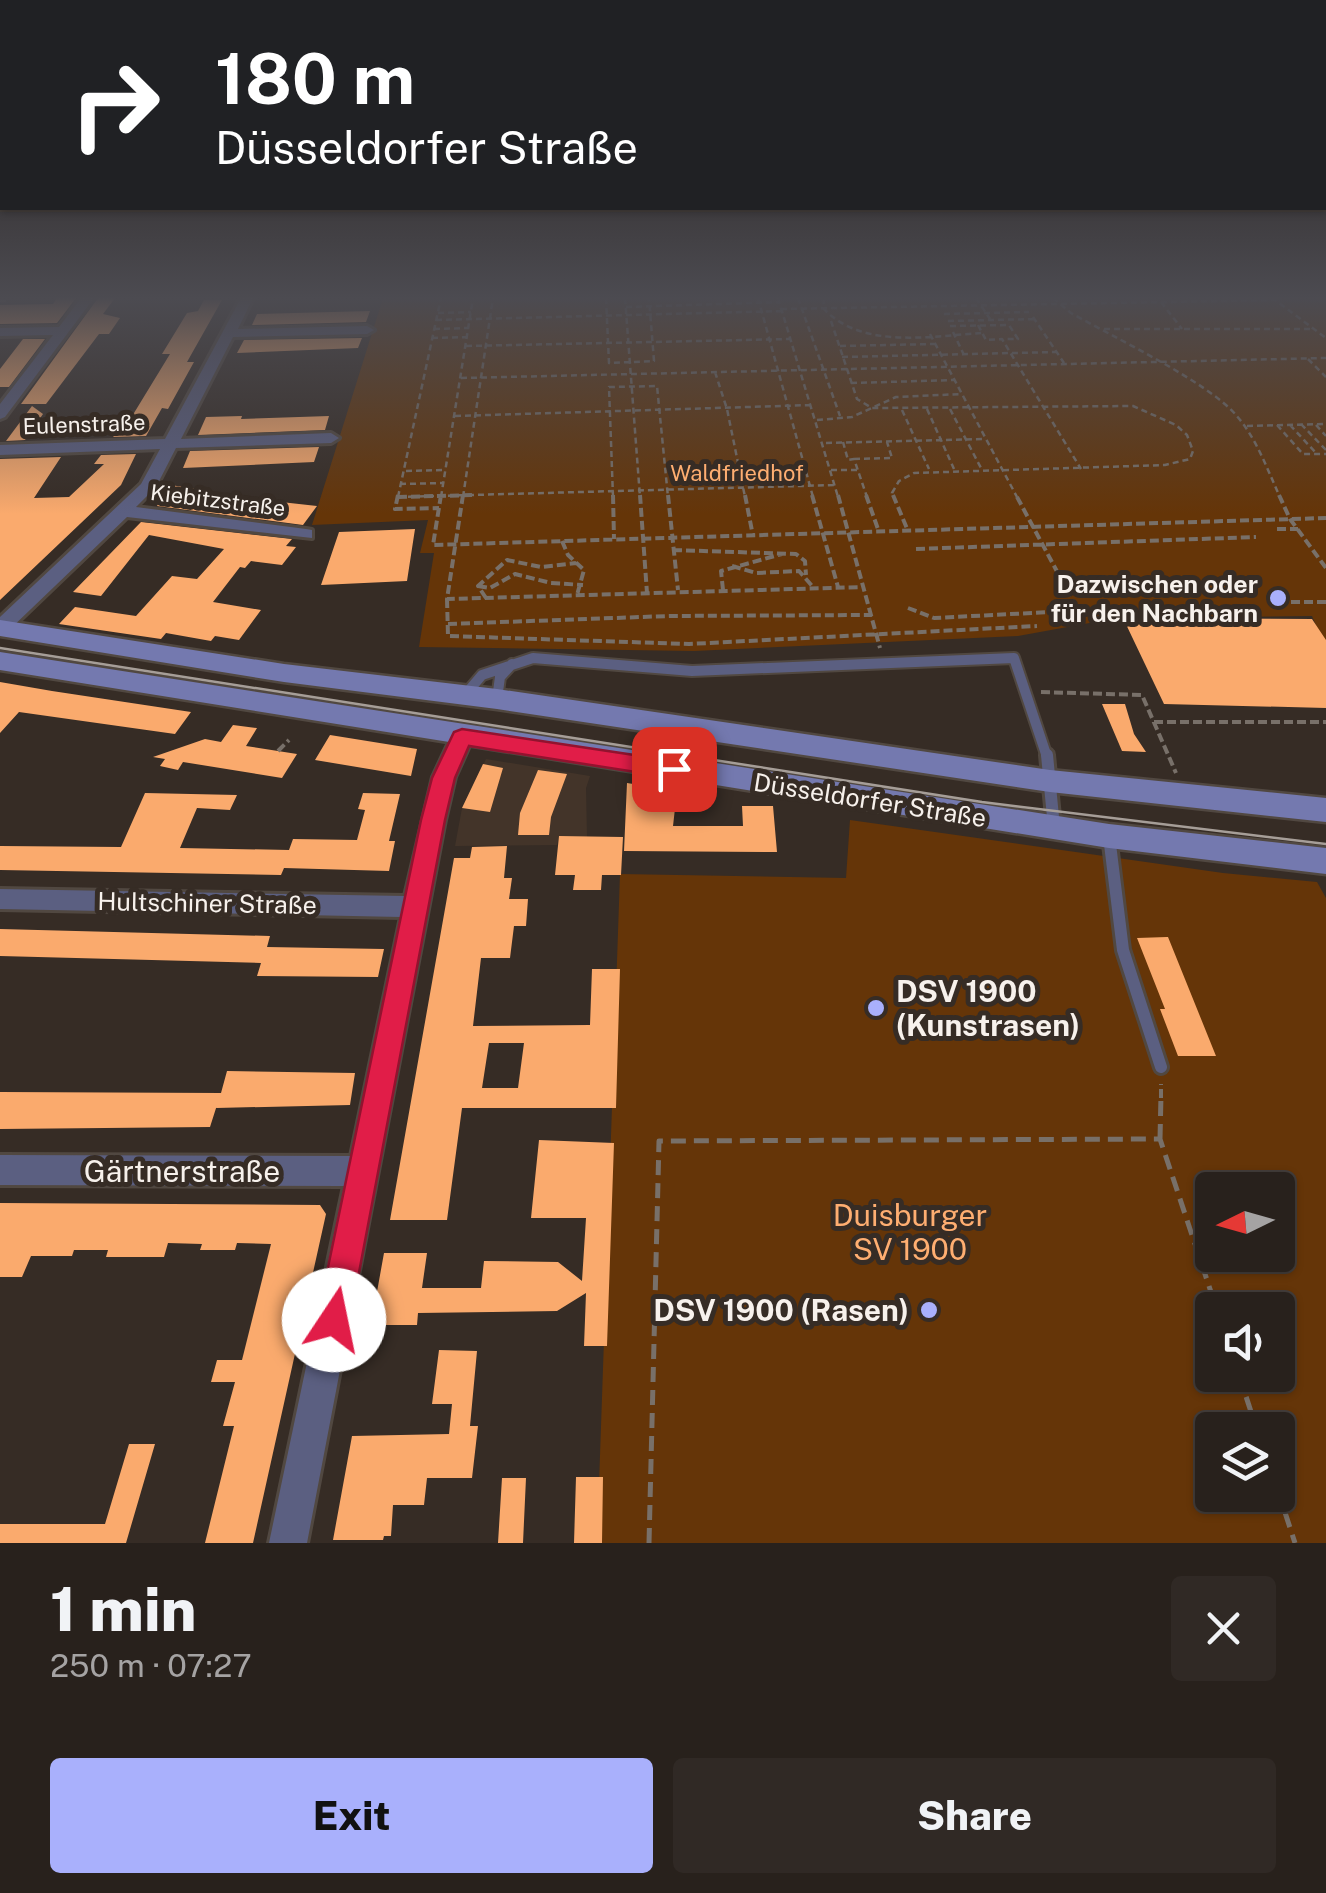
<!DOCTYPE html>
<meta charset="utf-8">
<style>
body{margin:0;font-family:"Public Sans",sans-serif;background:#302925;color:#f1f3f6;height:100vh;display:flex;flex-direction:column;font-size:38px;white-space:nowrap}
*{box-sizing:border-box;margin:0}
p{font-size:32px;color:#a5a3a3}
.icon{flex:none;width:55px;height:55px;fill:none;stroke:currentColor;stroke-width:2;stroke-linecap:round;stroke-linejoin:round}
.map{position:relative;height:1543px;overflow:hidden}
.details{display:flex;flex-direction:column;background:#28211c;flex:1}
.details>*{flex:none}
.banner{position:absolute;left:0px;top:0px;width:1328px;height:210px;box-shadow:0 2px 8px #0004,0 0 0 2px #443e3b;background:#202124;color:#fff;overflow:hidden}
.needle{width:65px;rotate:265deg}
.tools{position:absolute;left:1195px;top:1172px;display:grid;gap:20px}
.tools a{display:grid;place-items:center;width:100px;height:100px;border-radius:10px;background:#28211c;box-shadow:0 2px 8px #0004,0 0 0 2px #443e3b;font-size:50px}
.pin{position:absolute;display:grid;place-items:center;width:85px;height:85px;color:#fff;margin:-42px;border-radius:20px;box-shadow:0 5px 15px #0006}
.me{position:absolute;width:110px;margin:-55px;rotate:11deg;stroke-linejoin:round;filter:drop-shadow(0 0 8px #0008)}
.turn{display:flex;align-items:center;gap:35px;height:210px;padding:0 50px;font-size:45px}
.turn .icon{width:130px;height:130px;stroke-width:2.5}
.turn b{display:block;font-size:70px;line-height:85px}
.round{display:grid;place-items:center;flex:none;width:105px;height:105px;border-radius:10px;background:#302925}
.overview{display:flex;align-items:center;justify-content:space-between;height:170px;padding:0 50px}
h1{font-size:60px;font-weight:800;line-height:75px}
.primary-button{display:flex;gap:20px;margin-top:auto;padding:20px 50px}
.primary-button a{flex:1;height:115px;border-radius:10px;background:#a9b0fc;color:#111;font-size:40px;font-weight:800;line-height:115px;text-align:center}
.primary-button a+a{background:#302925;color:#f1f3f6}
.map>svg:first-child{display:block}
.built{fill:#433429}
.green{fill:#653508;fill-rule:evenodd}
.building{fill:#faaa6d;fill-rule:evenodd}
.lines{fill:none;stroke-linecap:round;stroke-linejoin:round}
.lane-far1-casing{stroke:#514841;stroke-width:14}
.lane-casing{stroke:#514841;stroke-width:18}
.street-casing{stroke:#514841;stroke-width:6}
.secondary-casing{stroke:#514841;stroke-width:5}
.path-far2{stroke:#787069;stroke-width:2.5;stroke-dasharray:6 4;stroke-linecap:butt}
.path-far1{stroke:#787069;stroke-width:4;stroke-dasharray:9 4;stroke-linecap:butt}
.path{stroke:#787069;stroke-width:5;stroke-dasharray:15 8;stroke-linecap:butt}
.lane-far1{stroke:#5b5f81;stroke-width:10}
.lane{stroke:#5b5f81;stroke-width:12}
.street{fill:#5b5f81;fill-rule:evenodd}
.secondary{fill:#7479af;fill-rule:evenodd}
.tram{stroke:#a69e98;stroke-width:2.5}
.route{fill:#e11d48;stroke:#92132f;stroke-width:2.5}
.poi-dot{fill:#a9b0fc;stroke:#362c25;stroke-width:4}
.labels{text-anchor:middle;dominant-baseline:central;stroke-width:10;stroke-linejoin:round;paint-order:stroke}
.far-street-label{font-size:22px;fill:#f7f1ec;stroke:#362c25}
.far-park-label{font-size:22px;fill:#feae71;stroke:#362c25}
.poi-label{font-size:25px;font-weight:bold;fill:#f7f1ec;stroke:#362c25;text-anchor:end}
.street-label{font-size:25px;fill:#f7f1ec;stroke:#362c25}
.near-poi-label{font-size:30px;font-weight:bold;fill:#f7f1ec;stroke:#362c25;text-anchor:start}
.near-street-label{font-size:30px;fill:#f7f1ec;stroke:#362c25}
.near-park-label{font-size:30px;fill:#feae71;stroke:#362c25}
</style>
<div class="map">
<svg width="1326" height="1543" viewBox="0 0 1326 1543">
<rect width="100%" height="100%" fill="#362c25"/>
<!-- built -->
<path class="built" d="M486,759L590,776L586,788L587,837L559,836L557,845L455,846L462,808Z"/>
<!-- green -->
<path class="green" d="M383,298H1326V649L1312,616L1117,618L1018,636L694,651L419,647L434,553H420L428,520L312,525Z
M850,820L1223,873L1317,882L1326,898V1543H597L620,874L846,878ZM1212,1190H1278V1255H1212ZM1212,1310H1278V1375H1212ZM1212,1430H1278V1495H1212Z"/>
<!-- building -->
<path class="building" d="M57,298H76L57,323L0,324V305L53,304Z
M98,298H115L103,314L120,318L109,334H99L46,404H21Z
M204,300H222L187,362H194L168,409L162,408L146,436L113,437L129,413H134L170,354H162L187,313L198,311Z
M370,311L366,322L252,325L257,314Z
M362,338L358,348L237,353L244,340Z
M23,339H45L9,387H0V369Z
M32,406L43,414L25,440L6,441Z
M242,416L241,419L329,416L325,430L198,435L206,417Z
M319,447L314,462L183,468L190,451Z
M136,454L121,485L0,600V459L61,457L34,498L69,497L104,464H94L101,455Z
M171,485L253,499L317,506L303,525L157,506Z
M141,522L292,539L286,546L296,547L282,565L251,561L245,568L240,567L213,602L261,610L239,640L215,636L211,641L166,633L161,639L59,624L75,607L136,616L172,576L197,579L224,549L149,535L101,596L73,592Z
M415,529L407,581L321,585L339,532Z
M1123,618L1312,619L1326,640V708L1164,704Z
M0,682L52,691L191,712L175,734L19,712L0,733Z
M1102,704H1125L1134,734L1146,752L1122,751Z
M233,725L257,728L246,746L297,754L282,778L183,762L178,770L160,766L165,759L153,757L205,739L221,742Z
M330,735L417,749L411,776L315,760Z
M483,764L503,768L490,812L462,808Z
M538,770L567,774L551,817L549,835H518L520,813Z
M627,783L677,791L673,826H743L742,806H773L777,852L624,851Z
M145,793L237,795L230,810L197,808L180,848L289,850L293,839L357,840L365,810L358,809L363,793L400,794L389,841H395L389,871L284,868L281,875L0,870V846L121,847Z
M559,836L623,837L621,875H602L601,890H573L575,875H555Z
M507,846L504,878H512L509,899H528L526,926H514L510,958H481L473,1026L590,1025L592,969H620L616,1108H462L447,1220H390L454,858H470L472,847ZM489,1043H524L518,1088H482Z
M0,929L270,936L267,947L384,949L378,977L257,976L261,963L0,956Z
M1167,937H1168L1216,1056H1178L1160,1009H1165L1137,938Z
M227,1071L355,1073L350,1105L216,1108L217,1105L210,1127L0,1129V1092L221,1093Z
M539,1140L614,1143L607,1346H584L586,1293L557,1311L418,1313L417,1325H371L384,1253H427L422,1288H481L484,1261L558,1262L582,1281L586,1218H531Z
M0,1203L320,1205L326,1214L253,1543H205L234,1426H223L235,1382H211L217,1360H242L271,1244L237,1243L235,1250H200L202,1244L168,1243L164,1257H106L108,1250H74L72,1256H31L22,1277H0Z
M439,1350L477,1351L470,1426H478L472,1478H427L424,1505H393L391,1536H384L383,1540H333L352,1436L449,1434L452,1404H432Z
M129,1444H155L126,1543H0V1524H105Z
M576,1477H603L602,1543H574Z
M502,1478H526L523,1543H498Z"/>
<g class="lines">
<!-- lane-far1 casing -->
<g class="lane-far1-casing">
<path id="lane-far1" d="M465,695L482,675L533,658L692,671L1014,658L1047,757
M497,699L500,677L512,664"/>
</g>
<!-- lane casing -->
<g class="lane-casing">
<path id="lane" d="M1047,755L1054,827
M1109,836L1123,950L1161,1067"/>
</g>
<!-- street casing -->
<g class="street-casing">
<path id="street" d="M81,298H94L5,417L0,419V404L53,335L0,336V328L59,327Z
M241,298H253L238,329L367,326L374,330L367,334L233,337L181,439L331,433L339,438L331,443L176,448L156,487L136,507L306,529L312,530V538L127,517L7,632L0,634V617L141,484L160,449L0,455V445L165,439Z
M462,729L473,737L455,777L445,820L307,1543H269L344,1186L0,1185V1155L351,1156L401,917L0,909V889L405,896L433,777L454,732Z"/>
</g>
<!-- secondary casing -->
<g class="secondary-casing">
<path id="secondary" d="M0,620L284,664L497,689L1050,770L1326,798V822L1050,792L497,709L284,682L0,636Z
M0,652L1109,824L1326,848V874L1109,848L0,670Z"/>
</g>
<!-- path-far2 -->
<path class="path-far2" d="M606,298L609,363L654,361L649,298
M625,298L640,497
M758,298L813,497
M778,298L838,497
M798,298L840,416
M824,298L823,308C862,350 930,336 982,333
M976,298L990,319
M1053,298L1071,313C1113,337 1208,382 1236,415C1257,439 1267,469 1280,497
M0,301H7
M1161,302L1182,329
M626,307L780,302
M781,309L1275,300L1326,338
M438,313L471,312
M944,314L1029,312
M1033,317L1064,363
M436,320L782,311
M831,321L857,399L872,408L1133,406L1176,425L1187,435L1193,451L1190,459L1165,465L914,473L899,481L892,493L894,497
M948,321L1035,319
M978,325L986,340L1002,339L1081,469
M950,326L1009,325L1018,339H1004
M434,329L468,328
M1104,329H1314
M953,332L964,355
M930,334L1017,497
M432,338L467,337
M466,346L790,339
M840,346L935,344
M842,357L1056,352
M1308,359L1326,377
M715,372L727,409L745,497
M461,378L1326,358
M851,383L955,380
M927,409L954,469
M950,409L982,470
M902,410L929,469
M455,416L813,405
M817,420L852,417L896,397L962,394
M1301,424L1326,450
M1277,425L1303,454H1326
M1290,425L1317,454
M1316,425L1326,436
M1247,426L1326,424
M843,442L848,460L854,459L867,497
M826,443L986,439
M854,459L892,458L887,442
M831,470H857
M406,471L446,470
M400,484L444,483
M398,497L836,485
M398,497L441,298
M441,497L473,298
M463,497L493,298
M613,497L609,387L657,386L668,497"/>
<!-- path-far1 -->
<path class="path-far1" d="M398,495L395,509L439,508
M441,495L433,545L1326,518
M463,495L447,599L864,587
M613,495L614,539
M640,495L647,593
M668,495L678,590
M745,495L753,536
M812,495L838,587
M838,495L880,648
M866,495L879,532
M893,495L908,531
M1279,495L1290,519L1326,568
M398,497L475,495
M1277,529H1298
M562,541L568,555L584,570L577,595
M916,549L1256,537
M673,550L796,554L805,561L806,575
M732,566L756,573L799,571L813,587
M478,586L490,588L515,574L551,583L583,585
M723,590L721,571L782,554
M486,598L478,586L507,560L541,567L576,563
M447,599L448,636L689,644L1037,626
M1291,602H1326
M908,608L934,618L1071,611L1075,605L1016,495
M448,624L669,616L872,615
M1041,692L1142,695L1176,773
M1154,722H1326
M278,751L289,740
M1161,1098V1084"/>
<!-- path -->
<path class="path" d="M1160,1139L1161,1095
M1239,1375L1257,1430
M1278,1491L1295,1543
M649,1543L659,1141L1160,1139L1217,1310"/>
<!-- lane-far1 -->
<use href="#lane-far1" class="lane-far1"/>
<!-- lane -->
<use href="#lane" class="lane"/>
<!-- street -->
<use href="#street" class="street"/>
<!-- secondary -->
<use href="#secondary" class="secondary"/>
<!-- tram -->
<path class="tram" d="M0,648L982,802L1326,844"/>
</g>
<!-- sky -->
<linearGradient id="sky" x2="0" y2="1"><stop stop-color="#1e1814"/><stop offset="0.58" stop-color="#4c4b51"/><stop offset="1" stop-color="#4c4b51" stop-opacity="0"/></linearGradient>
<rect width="1326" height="514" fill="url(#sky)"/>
<!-- route -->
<path class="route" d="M462,729L674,761L685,769L674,778L469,746L455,778L445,820L350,1320L346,1332L334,1337L321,1332L317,1320L421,820L432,778L454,732Z"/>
<!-- markers -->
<g class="poi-dot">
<circle cx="1278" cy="598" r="10"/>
<circle cx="876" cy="1008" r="10"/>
<circle cx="929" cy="1310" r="10"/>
</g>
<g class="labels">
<!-- far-street labels -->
<g class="far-street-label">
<text transform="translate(84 424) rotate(-2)">Eulenstraße</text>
<text transform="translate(218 500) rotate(7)">Kiebitzstraße</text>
</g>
<!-- far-park labels -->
<g class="far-park-label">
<text x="737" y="473">Waldfriedhof</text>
</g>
<!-- poi labels -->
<g class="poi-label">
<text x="1258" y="584">Dazwischen oder<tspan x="1258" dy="29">für den Nachbarn</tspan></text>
</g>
<!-- street labels -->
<g class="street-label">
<text transform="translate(870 800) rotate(9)">Düsseldorfer Straße</text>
<text transform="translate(207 903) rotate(1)">Hultschiner Straße</text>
</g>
<!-- near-poi labels -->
<g class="near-poi-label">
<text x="896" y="991">DSV 1900<tspan x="896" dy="34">(Kunstrasen)</tspan></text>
<text x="909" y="1310" text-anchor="end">DSV 1900 (Rasen)</text>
</g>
<!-- near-street labels -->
<g class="near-street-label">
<text x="182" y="1171">Gärtnerstraße</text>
</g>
<!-- near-park labels -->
<g class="near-park-label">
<text x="910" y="1215">Duisburger<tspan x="910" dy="34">SV 1900</tspan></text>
</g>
</g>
</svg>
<div class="tools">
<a><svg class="needle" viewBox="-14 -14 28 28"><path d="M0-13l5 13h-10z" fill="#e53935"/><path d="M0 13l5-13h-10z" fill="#a5a3a3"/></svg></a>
<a><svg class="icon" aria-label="sound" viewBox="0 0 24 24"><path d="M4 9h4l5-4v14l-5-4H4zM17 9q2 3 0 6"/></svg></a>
<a><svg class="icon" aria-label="layers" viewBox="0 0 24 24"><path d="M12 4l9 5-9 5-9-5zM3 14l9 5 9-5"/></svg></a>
</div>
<div class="pin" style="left:674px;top:769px;background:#d93025"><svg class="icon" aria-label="arrive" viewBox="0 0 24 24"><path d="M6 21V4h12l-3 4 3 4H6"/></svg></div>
<svg class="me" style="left:334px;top:1320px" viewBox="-20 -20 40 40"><circle r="19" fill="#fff"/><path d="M0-13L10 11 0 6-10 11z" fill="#e11d48"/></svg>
<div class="banner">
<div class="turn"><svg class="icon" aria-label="right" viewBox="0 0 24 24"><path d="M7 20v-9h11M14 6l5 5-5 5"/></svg><div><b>180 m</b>Düsseldorfer Straße</div></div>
</div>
</div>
<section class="details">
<div class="overview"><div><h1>1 min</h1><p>250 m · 07:27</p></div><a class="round"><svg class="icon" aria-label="close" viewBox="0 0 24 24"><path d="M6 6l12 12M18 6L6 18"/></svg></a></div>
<div class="primary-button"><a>Exit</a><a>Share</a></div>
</section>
